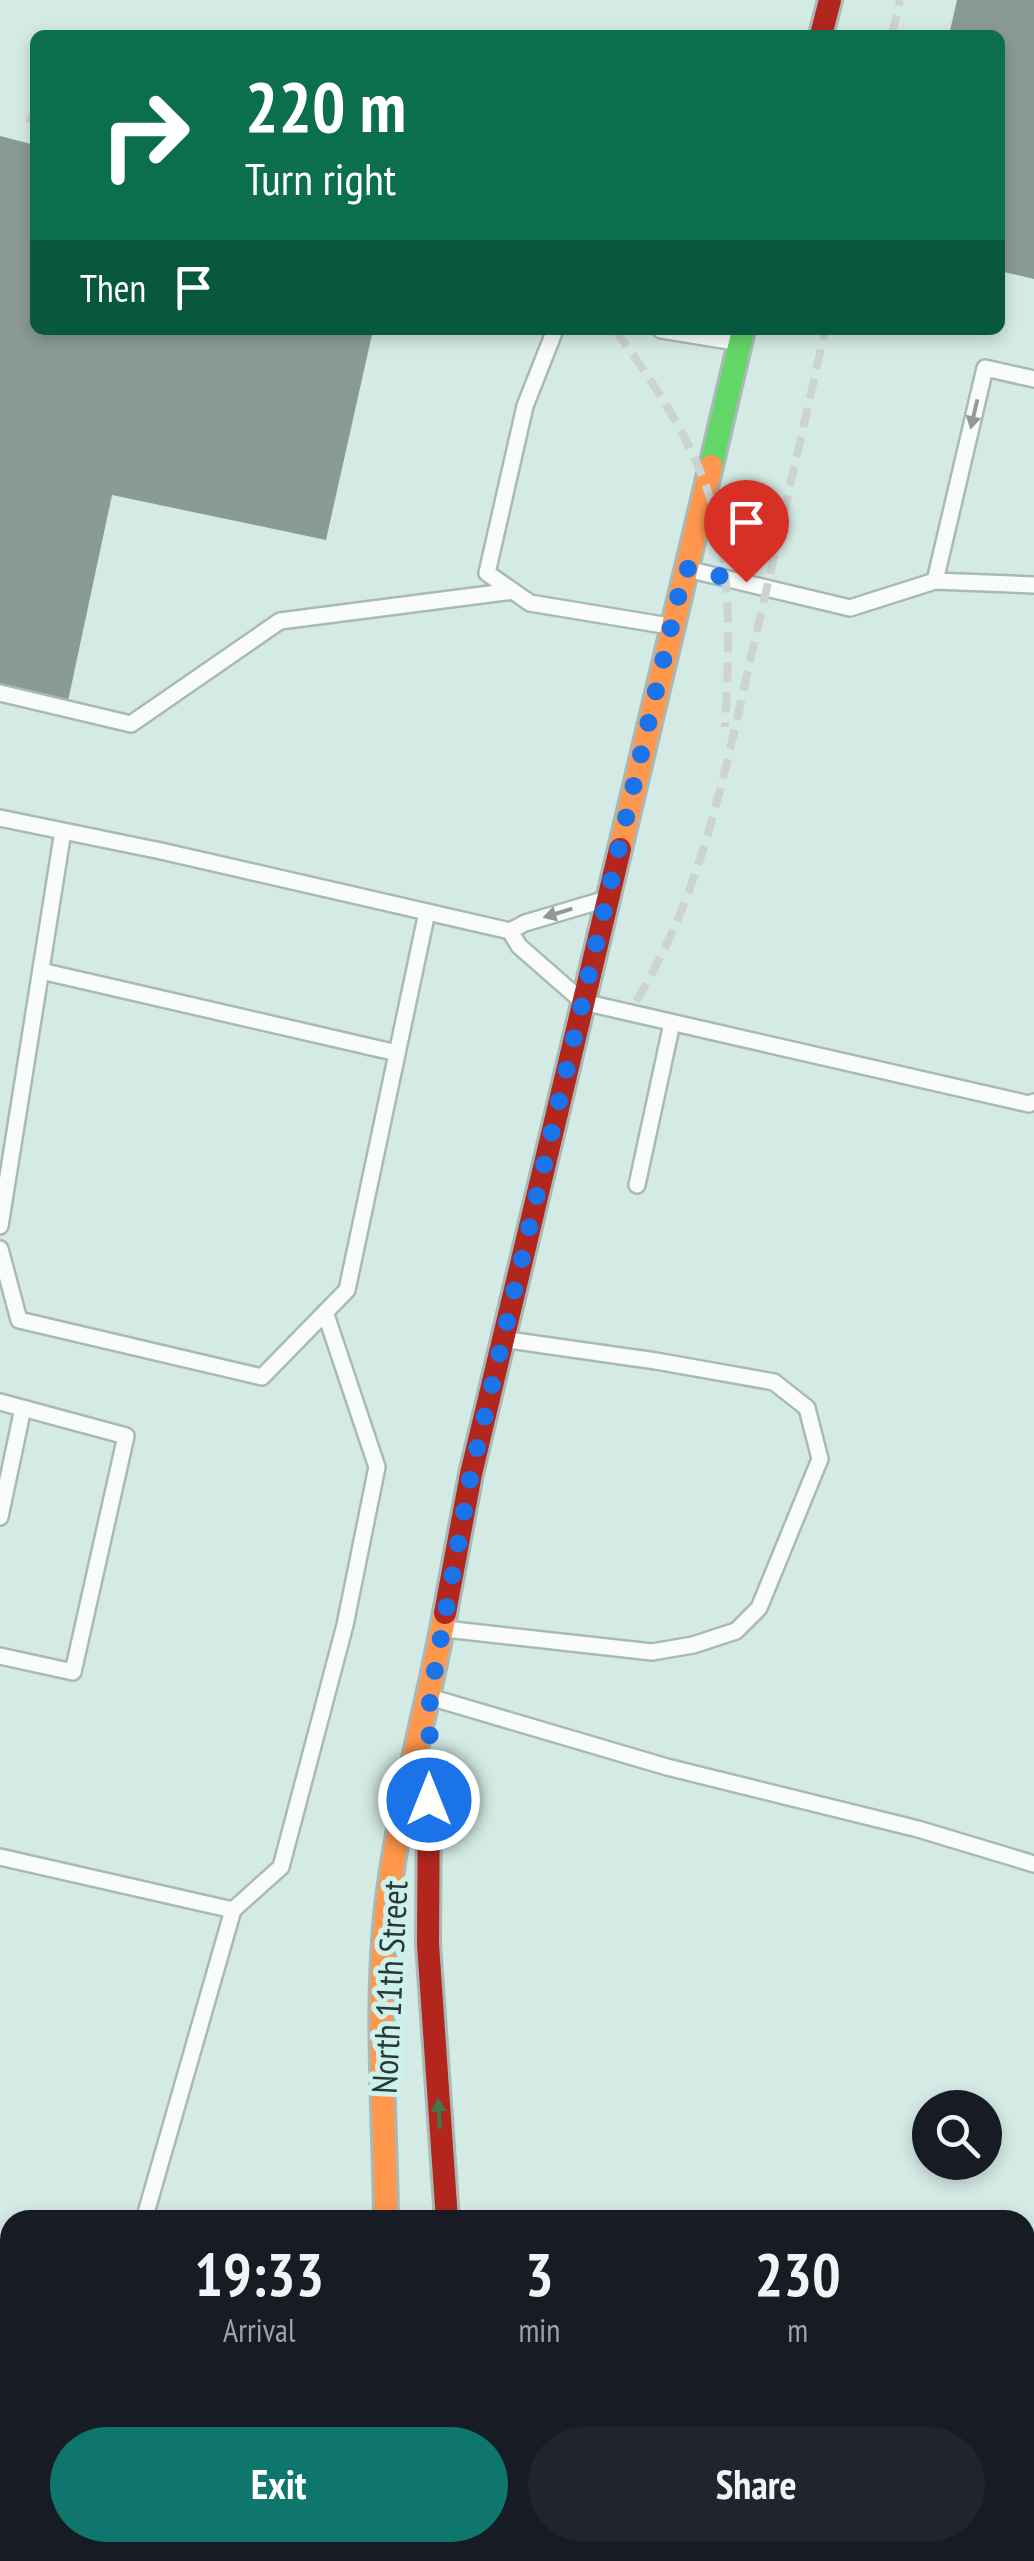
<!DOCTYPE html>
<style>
body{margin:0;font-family:"PT Sans Narrow",sans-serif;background:#20242c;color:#f1f3f6;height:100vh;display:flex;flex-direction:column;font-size:38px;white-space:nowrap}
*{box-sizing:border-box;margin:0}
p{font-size:32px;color:#9ea1a6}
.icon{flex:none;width:55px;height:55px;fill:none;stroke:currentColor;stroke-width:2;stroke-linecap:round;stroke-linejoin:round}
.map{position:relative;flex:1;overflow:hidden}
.sheet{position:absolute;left:0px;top:2210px;width:1035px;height:352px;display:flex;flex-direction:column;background:#171b24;border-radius:30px 30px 0 0;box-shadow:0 5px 15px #0003}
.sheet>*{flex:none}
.hud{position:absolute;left:30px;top:30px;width:975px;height:305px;border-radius:15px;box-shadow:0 5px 15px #0003;background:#0b6e4f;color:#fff;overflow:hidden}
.fabs{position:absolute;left:912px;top:2090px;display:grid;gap:20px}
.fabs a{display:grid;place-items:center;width:90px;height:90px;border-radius:50%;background:#171b24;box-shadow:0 5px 15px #0003;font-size:50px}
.pin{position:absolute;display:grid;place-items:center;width:85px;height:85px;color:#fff;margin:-102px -42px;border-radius:50% 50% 50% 0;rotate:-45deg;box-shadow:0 0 10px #0007}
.pin .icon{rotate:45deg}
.me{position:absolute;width:110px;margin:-55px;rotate:0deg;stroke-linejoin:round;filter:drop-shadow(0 0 8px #0008)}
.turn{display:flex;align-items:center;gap:35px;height:210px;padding:0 50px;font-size:45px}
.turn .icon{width:130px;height:130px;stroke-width:2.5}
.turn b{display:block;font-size:70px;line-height:85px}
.then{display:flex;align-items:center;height:95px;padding:0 50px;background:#0003;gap:20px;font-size:38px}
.eta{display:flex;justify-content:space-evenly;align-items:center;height:170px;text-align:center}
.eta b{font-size:60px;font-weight:600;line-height:70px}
.primary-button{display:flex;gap:20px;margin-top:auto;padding:20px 50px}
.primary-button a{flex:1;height:115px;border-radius:60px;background:#0f766e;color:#fff;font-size:40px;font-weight:600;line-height:115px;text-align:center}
.primary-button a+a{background:#20242c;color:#f1f3f6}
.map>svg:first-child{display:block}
.building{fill:#8a9b97}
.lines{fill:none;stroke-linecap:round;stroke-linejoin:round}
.lane-casing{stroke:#a9bab6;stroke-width:20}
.fast-casing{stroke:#a9bab6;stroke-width:28}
.slow-casing{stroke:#a9bab6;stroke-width:28}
.jam-casing{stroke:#a9bab6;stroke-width:28}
.lane{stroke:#f9fcfb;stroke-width:15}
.fast{stroke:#63d668;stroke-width:22}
.slow{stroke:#ff974d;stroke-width:22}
.jam{stroke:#b3261e;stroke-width:22}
.rail{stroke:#cdd3d2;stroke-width:8;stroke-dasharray:20 10;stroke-linecap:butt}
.oneway{fill:#929a99}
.oneway2{fill:#41784b}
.route{stroke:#1a73e8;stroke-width:18;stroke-dasharray:0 32.4}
.labels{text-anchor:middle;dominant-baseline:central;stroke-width:10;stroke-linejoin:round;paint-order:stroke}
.street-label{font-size:35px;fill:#2a3937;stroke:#ccf2eb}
</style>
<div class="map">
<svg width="1034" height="2561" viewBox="0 0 1034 2561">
<rect width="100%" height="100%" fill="#d4eae5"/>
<!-- building -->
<path class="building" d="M957,0H1034V279L1000,271V35H949Z
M0,136L35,145V330H373L326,540L112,495L68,701L0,685Z"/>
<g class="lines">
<!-- lane casing -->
<g class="lane-casing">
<path id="lane" d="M555,330L525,406L487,573L530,603L669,626
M661,330L735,342
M687,569L850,608L935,581L1034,585
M935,581L985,368L1034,379
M0,693L131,724L280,621L513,591
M0,818L161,851L510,931L525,923L603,900
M510,931L519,946L583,1002L1029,1104L1034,1102
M41,971L397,1053
M637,1185L672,1023
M0,1226L63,831
M0,1249L19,1320L262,1377L347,1290L427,912
M0,1402L126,1436L73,1672L0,1656
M0,1517L23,1408
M445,1629L652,1652L693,1645L736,1631L759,1608L820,1459L807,1408L774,1382L656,1361L508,1340
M433,1698L667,1767L918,1829L1034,1864
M0,1857L233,1910L281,1867L345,1625L377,1467L325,1312
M144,2220L233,1910
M1025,2363L1034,2361
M0,2437L10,2435
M868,2552L871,2561"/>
</g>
<!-- fast casing -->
<g class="fast-casing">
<path id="fast" d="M711,466L743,330
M524,2552L527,2561
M398,2561L400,2552"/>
</g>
<!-- slow casing -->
<g class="slow-casing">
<path id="slow" d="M620,849L711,466
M386,2220C385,2114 375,2004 388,1898C400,1802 428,1708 445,1613
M473,2552L474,2561"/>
</g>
<!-- jam casing -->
<g class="jam-casing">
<path id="jam" d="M821,35L830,0
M445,1613L471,1474L620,849
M429,1781L428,1944L447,2220"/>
</g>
<!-- lane -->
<use href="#lane" class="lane"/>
<!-- fast -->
<use href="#fast" class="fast"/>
<!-- slow -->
<use href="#slow" class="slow"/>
<!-- jam -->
<use href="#jam" class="jam"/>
<!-- rail -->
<path class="rail" d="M892,35L900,0
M27,118L35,120
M615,330C650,377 684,428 705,483C734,561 729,646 725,727
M636,1001C701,896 724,776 751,657C776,548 801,439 825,330"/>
</g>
<!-- one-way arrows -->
<defs><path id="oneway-solid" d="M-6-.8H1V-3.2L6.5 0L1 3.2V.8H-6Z" transform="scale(2.5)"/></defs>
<g class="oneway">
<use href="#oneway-solid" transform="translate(974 414) rotate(103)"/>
<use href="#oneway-solid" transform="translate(558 913) rotate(163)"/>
</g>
<use class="oneway2" href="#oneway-solid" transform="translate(439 2114) rotate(-94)"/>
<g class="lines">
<!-- route -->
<path class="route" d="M429,1800L430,1697L471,1474L685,568L746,582"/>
</g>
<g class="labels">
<!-- street labels -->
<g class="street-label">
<text transform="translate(389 1987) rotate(-87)">North 11th Street</text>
</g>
</g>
</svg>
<div class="fabs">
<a><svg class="icon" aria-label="search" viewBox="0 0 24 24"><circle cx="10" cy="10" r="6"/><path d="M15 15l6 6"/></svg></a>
</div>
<div class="pin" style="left:746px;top:582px;background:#d93025"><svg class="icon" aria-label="arrive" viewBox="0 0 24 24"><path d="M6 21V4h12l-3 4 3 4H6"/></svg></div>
<svg class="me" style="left:429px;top:1800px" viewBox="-20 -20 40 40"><circle r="17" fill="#1a73e8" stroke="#fff" stroke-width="3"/><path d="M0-11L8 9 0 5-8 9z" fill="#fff"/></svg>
<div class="hud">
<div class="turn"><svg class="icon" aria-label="right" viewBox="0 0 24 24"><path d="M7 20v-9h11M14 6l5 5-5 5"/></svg><div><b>220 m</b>Turn right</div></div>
<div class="then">Then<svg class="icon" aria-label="arrive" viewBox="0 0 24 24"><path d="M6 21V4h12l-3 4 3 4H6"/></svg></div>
</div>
<section class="sheet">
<div class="eta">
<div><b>19:33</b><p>Arrival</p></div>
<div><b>3</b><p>min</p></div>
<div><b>230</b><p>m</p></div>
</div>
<div class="primary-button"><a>Exit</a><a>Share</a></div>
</section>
</div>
